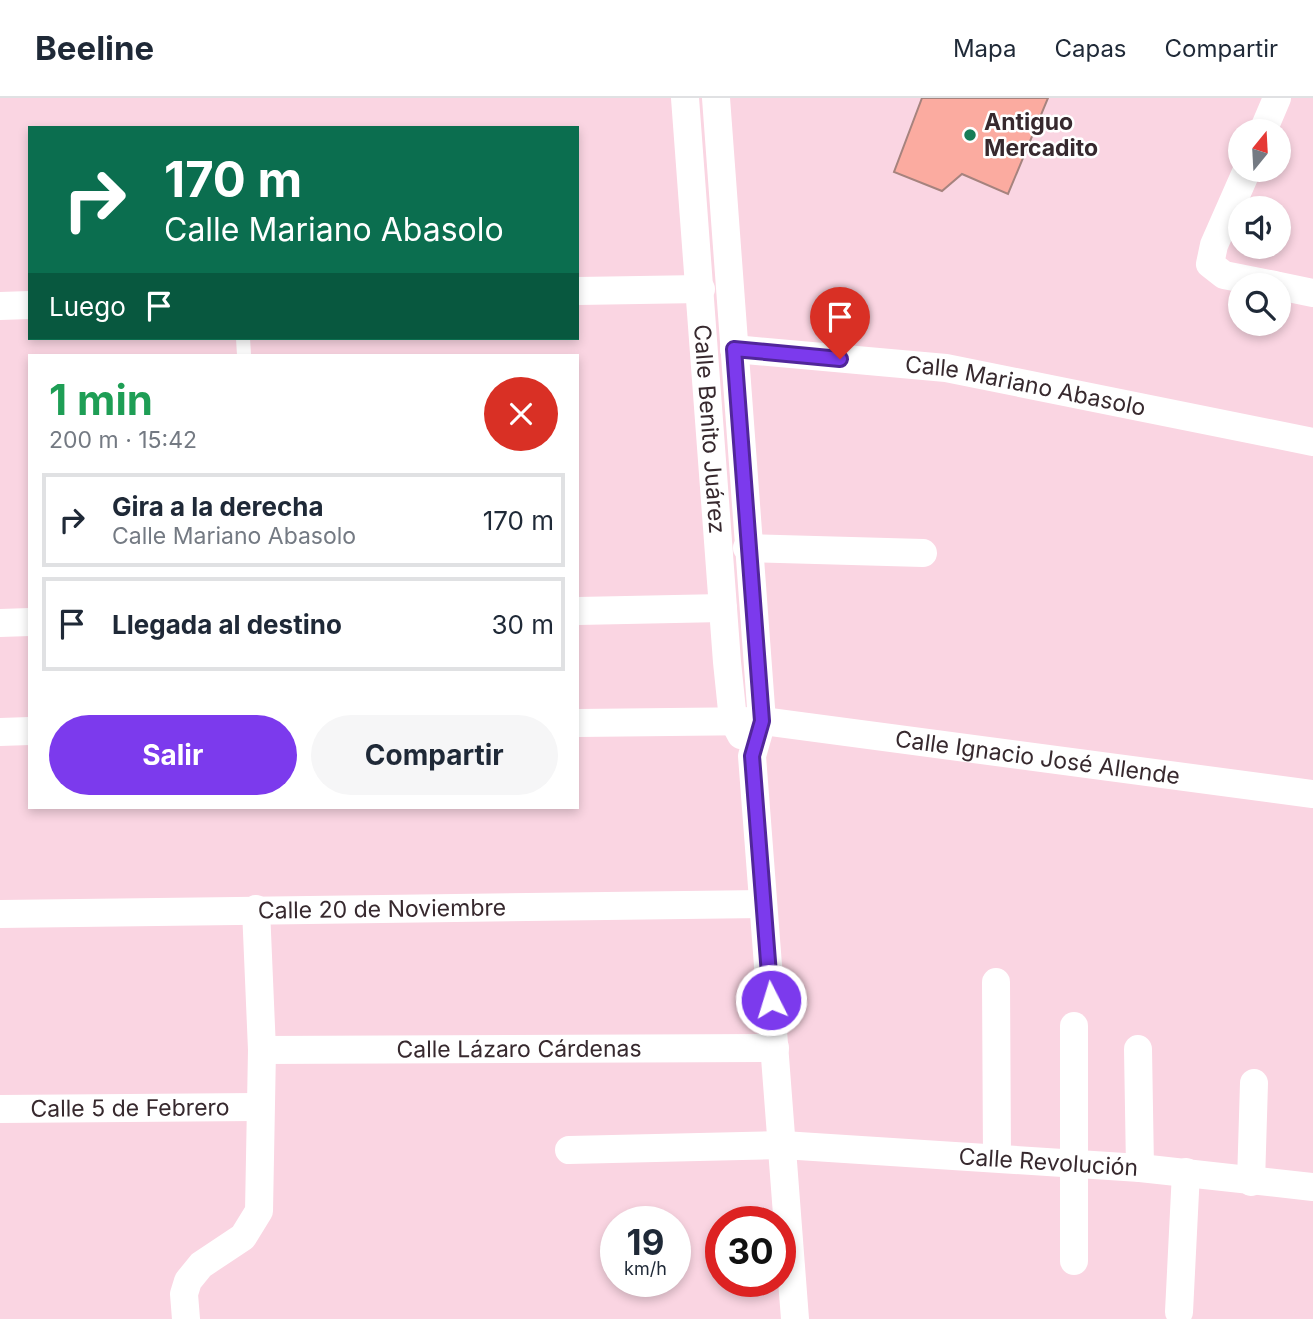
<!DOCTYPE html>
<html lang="es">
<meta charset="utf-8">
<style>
body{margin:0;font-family:Inter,sans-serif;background:#f6f6f7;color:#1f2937;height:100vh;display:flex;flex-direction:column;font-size:26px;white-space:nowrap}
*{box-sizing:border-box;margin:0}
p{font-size:23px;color:#747a83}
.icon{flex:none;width:38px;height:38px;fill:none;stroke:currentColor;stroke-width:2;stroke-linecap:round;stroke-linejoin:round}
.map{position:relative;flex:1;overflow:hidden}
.drawer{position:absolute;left:28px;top:256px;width:551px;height:455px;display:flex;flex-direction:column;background:#fff;border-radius:0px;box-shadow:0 4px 10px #0003}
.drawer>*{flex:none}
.banner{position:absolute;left:28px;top:28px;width:551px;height:214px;border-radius:0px;box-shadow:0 4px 10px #0003;background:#0b6e4f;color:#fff;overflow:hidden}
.needle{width:46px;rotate:18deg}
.buttons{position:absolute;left:1228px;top:21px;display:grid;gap:14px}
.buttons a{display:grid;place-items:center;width:63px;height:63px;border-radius:50%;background:#fff;box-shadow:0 4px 10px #0003;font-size:35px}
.speed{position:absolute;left:600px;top:1108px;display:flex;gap:14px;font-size:35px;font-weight:700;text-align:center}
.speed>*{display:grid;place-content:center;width:91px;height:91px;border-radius:50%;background:#fff;box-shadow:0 4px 10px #0003;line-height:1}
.speed small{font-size:18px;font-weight:400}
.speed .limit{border:10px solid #d22;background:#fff;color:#111}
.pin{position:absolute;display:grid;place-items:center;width:60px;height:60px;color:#fff;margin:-72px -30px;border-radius:50% 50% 50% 0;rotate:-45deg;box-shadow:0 0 7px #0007}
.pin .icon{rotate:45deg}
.me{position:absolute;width:77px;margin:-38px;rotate:355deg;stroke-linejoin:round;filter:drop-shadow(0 0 5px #0008)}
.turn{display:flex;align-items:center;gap:24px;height:147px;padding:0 21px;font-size:32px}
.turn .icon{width:91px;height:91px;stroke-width:2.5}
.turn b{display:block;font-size:49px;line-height:60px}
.then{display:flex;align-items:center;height:66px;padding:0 21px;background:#0003;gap:14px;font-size:26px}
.round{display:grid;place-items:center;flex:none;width:74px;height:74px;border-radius:37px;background:#f6f6f7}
.head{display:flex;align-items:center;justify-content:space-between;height:119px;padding:0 21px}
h1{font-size:42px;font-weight:700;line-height:52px;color:#1e9e55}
.cta{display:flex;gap:14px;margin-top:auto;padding:14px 21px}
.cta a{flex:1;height:80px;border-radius:42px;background:#7c3aed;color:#fff;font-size:28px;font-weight:700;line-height:80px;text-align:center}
.cta a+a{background:#f6f6f7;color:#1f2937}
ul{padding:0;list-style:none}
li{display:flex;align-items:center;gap:21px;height:94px;margin:0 14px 10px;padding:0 7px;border:4px solid #e0e1e3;border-radius:0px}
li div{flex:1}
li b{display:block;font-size:26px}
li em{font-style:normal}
header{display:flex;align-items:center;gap:42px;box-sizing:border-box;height:98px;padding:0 35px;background:#fff;border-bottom:2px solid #e0e1e3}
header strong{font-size:33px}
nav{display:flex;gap:38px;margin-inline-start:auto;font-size:24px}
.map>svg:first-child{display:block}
.building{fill:#fbaba0;stroke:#a6837e;stroke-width:2}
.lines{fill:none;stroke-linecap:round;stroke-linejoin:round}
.lane{stroke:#fff;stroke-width:14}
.street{stroke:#fff;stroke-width:28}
.route-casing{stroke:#51269a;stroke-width:18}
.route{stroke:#7c3aed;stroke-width:12}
.poi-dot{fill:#187d57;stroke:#fff;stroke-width:2.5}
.labels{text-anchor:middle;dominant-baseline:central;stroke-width:5;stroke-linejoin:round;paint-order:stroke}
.poi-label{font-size:23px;font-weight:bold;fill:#37292e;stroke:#fff;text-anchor:start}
.street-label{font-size:23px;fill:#37292e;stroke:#fff}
</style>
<header>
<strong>Beeline</strong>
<nav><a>Mapa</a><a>Capas</a><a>Compartir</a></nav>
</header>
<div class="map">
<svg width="1313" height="1221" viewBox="0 0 1313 1221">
<rect width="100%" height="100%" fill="#fad5e2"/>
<!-- building -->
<path class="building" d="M922,0H1048L1008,96L962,76L942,93L894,74Z"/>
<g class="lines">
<!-- lane -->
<path class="lane" d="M243,240L244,257"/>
<!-- street -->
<g class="street">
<path id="s1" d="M685,0L727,564L733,622L741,637"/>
<path d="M716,0L762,623L752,658L795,1221"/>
<path d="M1263,33L1277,0"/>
<path d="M1247,72L1214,147L1210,166L1224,177L1275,187"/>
<path d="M1279,188L1313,195"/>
<path d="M578,193L701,191"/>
<path d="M0,208L30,207"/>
<path id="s2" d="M734,251L946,270L1313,344"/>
<path d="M747,450L923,455"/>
<path d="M578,513L723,510"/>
<path d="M0,525L30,524"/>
<path id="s3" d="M578,625L762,623L1313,696"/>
<path d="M0,634L30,633"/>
<path id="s4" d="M0,816L763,806"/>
<path d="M996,884L997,1059"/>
<path d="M1138,951L1140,1070"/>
<path id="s5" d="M262,952L775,950"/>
<path id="s6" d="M0,1011L260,1009"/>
<path id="s7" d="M569,1052L783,1047L1140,1070L1313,1089"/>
<path d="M1251,1084L1254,985"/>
<path d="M1074,1163V928"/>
<path d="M1179,1214L1186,1074"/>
<path d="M186,1221L184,1196L188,1183L201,1167L243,1139L259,1113L262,952L256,811"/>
</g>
</g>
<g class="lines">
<!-- route casing -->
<g class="route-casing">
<path id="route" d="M771,902L752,658L762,623L734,251L840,261"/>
</g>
<!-- route -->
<use href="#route" class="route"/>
</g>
<!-- markers -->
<circle class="poi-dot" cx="970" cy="37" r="7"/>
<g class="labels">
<!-- poi labels -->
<g class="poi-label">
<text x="984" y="24">Antiguo<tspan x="984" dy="26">Mercadito</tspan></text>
</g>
<!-- street labels -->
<g class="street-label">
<text stroke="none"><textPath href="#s2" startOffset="294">Calle Mariano Abasolo</textPath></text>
<text stroke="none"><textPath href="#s1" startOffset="332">Calle Benito Juárez</textPath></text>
<text stroke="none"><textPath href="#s3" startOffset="462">Calle Ignacio José Allende</textPath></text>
<text stroke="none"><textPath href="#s4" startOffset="382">Calle 20 de Noviembre</textPath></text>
<text stroke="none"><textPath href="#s5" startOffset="257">Calle Lázaro Cárdenas</textPath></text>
<text stroke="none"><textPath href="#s6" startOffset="130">Calle 5 de Febrero</textPath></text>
<text stroke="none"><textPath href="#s7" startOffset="480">Calle Revolución</textPath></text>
</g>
</g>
</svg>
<div class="buttons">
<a><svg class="needle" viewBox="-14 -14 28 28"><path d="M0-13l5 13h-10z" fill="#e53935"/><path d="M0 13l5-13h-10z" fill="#747a83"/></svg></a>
<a><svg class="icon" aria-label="sound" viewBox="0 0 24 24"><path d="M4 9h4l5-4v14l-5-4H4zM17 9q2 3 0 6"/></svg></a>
<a><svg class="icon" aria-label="search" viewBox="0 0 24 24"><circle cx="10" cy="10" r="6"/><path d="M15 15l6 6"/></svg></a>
</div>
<div class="speed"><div>19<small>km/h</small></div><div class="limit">30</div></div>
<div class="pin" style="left:840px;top:261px;background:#d93025"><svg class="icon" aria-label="arrive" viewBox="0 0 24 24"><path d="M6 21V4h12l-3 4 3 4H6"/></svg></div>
<svg class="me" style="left:771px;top:902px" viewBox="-20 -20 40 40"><circle r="17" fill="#7c3aed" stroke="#fff" stroke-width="3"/><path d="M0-11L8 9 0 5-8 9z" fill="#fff"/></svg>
<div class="banner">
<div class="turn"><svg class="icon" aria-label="right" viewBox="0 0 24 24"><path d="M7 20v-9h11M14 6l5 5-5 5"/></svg><div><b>170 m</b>Calle Mariano Abasolo</div></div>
<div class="then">Luego<svg class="icon" aria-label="arrive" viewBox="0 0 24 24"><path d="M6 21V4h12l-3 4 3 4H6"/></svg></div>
</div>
<section class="drawer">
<div class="head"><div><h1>1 min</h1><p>200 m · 15:42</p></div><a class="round" style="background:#d93025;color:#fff"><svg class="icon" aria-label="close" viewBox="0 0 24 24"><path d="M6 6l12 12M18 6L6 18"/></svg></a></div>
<ul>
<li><svg class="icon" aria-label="right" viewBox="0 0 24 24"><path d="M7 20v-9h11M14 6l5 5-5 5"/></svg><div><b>Gira a la derecha</b><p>Calle Mariano Abasolo</p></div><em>170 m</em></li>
<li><svg class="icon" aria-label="arrive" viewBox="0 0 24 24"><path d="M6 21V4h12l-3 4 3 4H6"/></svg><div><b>Llegada al destino</b></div><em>30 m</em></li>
</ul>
<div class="cta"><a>Salir</a><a>Compartir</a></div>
</section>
</div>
